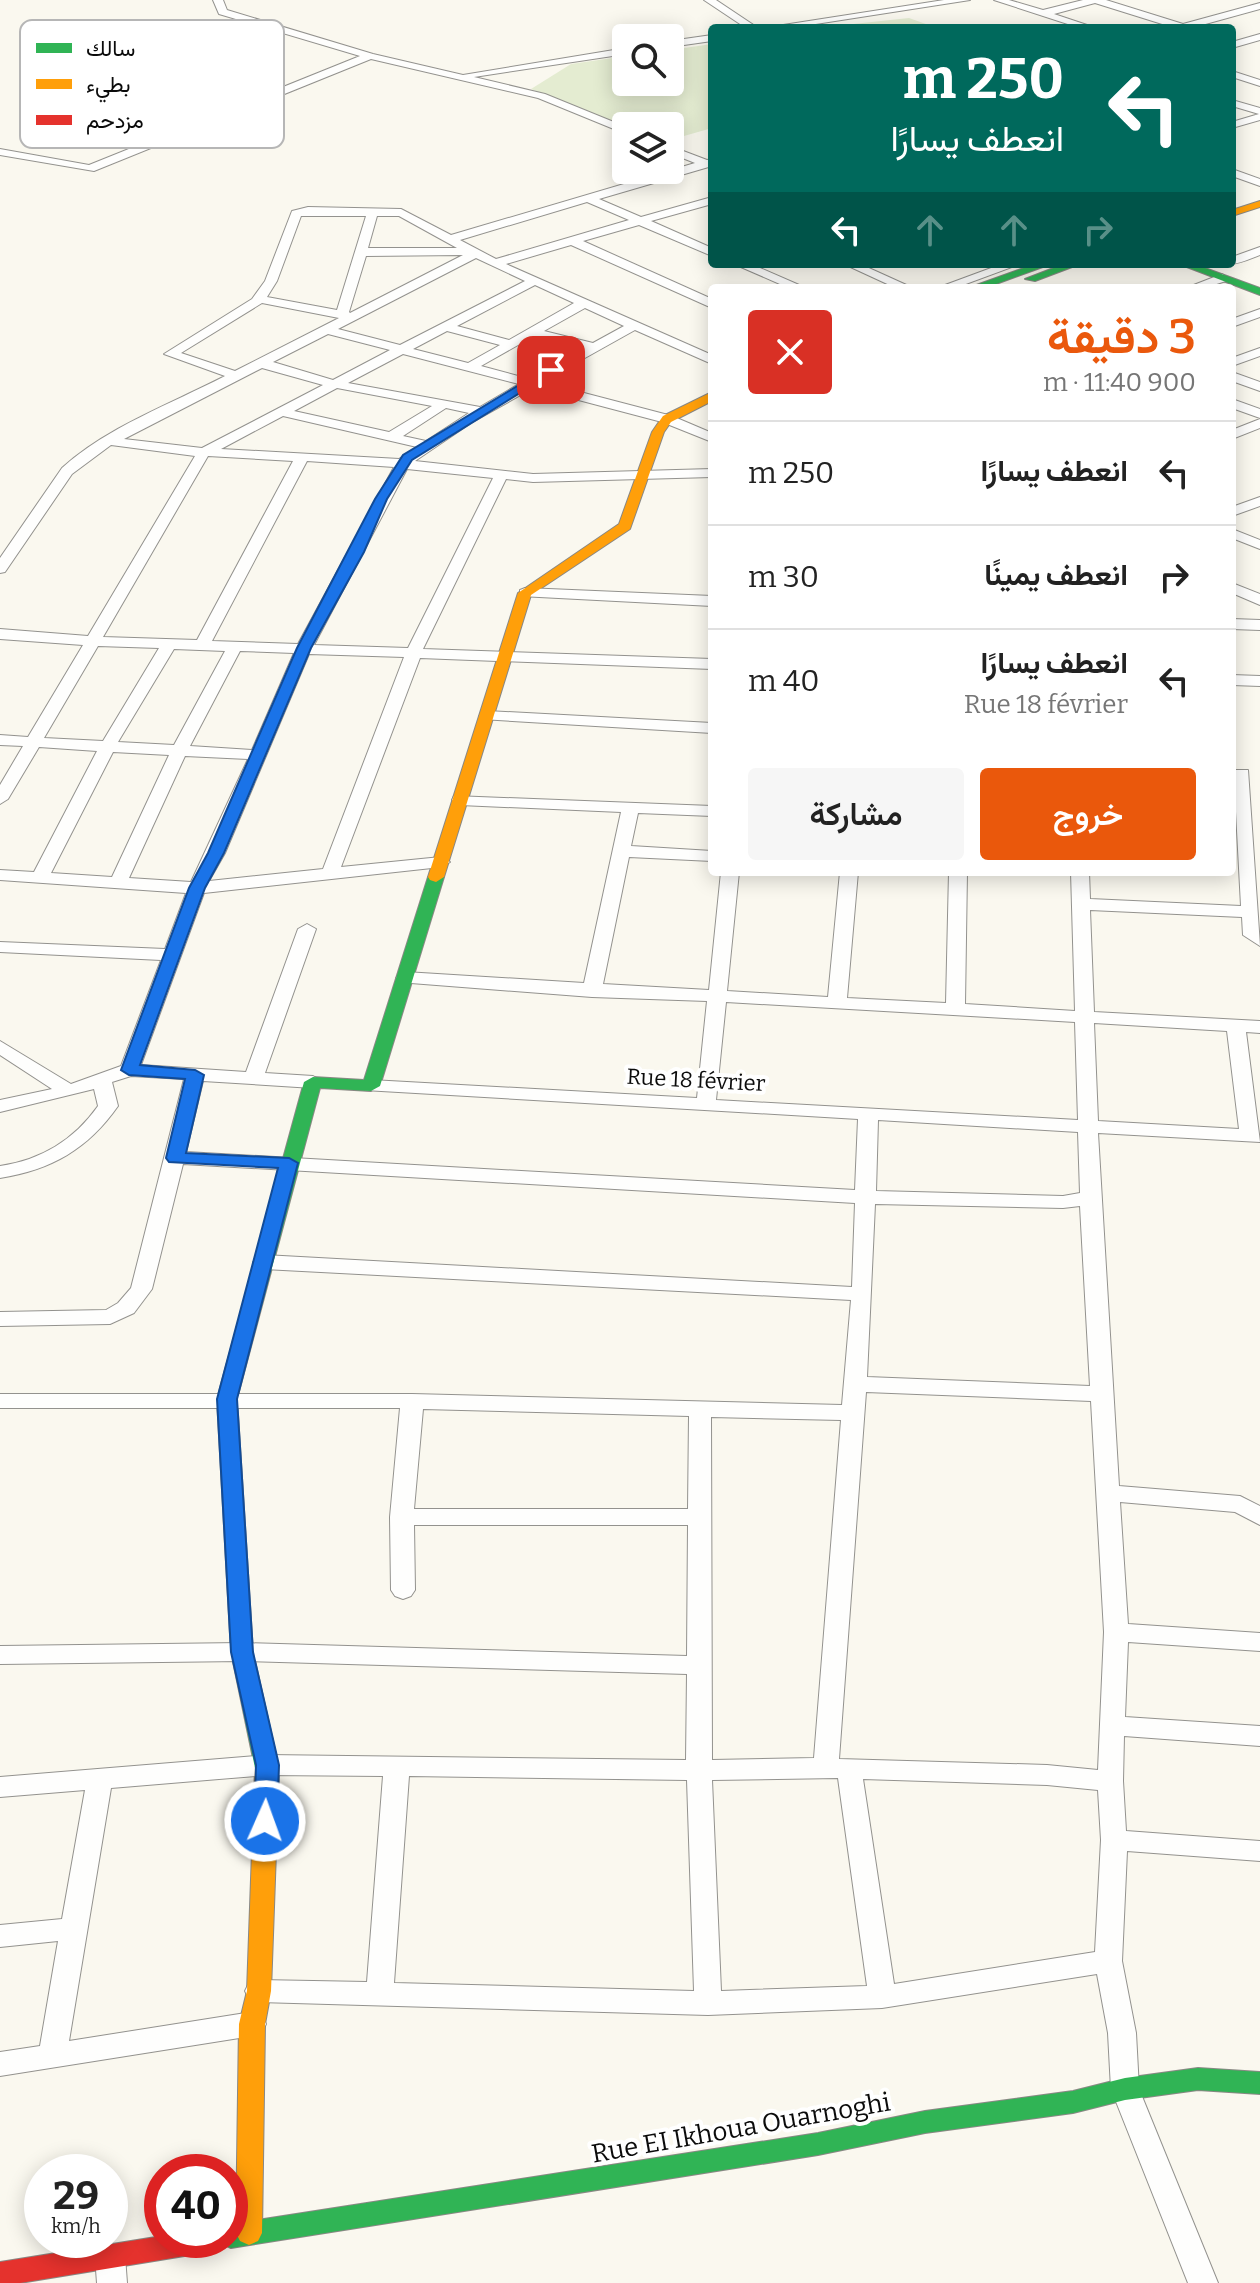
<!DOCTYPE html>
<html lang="ar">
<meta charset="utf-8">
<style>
body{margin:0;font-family:Bitter,Vazirmatn,serif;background:#f6f6f6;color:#222;direction:rtl;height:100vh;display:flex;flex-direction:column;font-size:30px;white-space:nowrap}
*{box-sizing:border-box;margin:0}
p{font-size:26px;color:#767676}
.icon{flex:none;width:44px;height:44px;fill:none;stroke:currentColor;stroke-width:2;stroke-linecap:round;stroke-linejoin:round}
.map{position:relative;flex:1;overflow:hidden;direction:ltr}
.side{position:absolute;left:708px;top:284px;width:528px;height:592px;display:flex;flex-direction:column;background:#fff;border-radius:8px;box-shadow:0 4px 20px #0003;direction:rtl}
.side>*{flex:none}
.top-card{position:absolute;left:708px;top:24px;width:528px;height:244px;border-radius:8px;box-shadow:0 4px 20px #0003;direction:rtl;background:#00695c;color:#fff;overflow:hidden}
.controls{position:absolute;left:612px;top:24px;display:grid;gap:16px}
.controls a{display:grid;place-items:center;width:72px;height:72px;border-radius:8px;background:#fff;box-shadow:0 4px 20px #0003;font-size:40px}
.speed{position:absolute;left:24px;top:2154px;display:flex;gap:16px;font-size:40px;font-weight:700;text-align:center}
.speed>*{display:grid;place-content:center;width:104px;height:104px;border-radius:50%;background:#fff;box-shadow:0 4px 20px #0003;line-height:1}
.speed small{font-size:20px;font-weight:400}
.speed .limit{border:12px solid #d22;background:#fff;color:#111}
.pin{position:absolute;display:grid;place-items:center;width:68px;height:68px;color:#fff;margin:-34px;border-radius:16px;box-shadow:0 4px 12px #0006}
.me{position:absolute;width:88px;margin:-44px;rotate:2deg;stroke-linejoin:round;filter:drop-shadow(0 0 6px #0008)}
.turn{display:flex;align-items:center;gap:28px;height:168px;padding:0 40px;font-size:36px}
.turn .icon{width:104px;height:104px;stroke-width:2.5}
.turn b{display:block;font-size:56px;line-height:68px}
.lanes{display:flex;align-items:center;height:76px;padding:0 40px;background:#0003;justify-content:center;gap:40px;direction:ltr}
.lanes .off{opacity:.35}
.round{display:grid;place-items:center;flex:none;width:84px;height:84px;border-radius:8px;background:#f6f6f6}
.summary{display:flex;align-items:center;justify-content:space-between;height:136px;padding:0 40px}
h1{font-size:48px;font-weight:600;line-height:60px;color:#ea580c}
.primary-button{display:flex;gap:16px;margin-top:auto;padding:16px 40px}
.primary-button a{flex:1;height:92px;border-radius:8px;background:#ea580c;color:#fff;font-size:32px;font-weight:600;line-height:92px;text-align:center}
.primary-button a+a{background:#f6f6f6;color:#222}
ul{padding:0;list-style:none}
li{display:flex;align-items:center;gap:24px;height:104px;padding:0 40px;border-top:2px solid #e0e0e0}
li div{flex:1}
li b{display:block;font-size:30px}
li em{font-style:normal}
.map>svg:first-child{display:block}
.cemetery{fill:#e4ecd1}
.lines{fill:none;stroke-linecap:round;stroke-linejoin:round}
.street-casing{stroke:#93928e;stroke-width:2}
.fast-casing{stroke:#898884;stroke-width:2}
.slow-casing{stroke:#898884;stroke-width:2}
.jam-casing{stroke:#898884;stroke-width:2}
.street{fill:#fefefd;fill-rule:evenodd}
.fast{fill:#30b455;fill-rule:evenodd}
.slow{fill:#ff9f0a;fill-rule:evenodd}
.jam{fill:#e5322d;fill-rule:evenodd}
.route{fill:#1a73e8;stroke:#114b97;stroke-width:2}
.labels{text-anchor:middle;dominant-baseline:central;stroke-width:8;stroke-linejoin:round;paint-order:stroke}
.street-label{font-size:22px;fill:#0b0b0b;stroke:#fff}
.near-street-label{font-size:26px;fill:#0b0b0b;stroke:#fff}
.key{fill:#fff;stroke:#b6b6b6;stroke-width:2}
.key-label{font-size:22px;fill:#0b0b0b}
</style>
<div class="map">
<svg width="1260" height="2283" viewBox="0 0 1260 2283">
<rect width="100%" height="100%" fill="#faf8ef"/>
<!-- cemetery -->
<path class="cemetery" d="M909,18L937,28H816Z
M712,44V128L670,140V126L626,127L531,89L571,64L626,56V82H670V50Z"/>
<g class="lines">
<!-- street casing -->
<g class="street-casing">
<path id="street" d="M213,0H223L227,10L373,54L463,75L626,48V54L474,77L545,94L626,127V134L538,98L371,59L94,171L0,155V149L89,165L360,56L219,14Z
M704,0H716L758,28H746Z
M944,0H970L790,28H764Z
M994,0H1009L1043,10L1083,0H1106L1183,24L1260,3V9L1191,28H1175L1095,3L1054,14L1096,28H1080Z
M1260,34V40L1232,48V42Z
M712,35V41L670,47V41Z
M1232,71L1260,80V86L1232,77Z
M1232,100L1260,108V120L1232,128V122L1259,114L1232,106Z
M670,146L707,160L712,159V166L599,199L641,217L712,197V204L651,221L712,248V256L639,225L583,241L712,299V308L571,245L506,264L712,355V364L635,330L542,382L672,416L712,433V442L662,422L533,388L471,423L415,461L533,474L712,469V477L533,482L506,479L423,649L712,659V669L420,658L341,867L441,857L450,862L441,867L204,893L141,1065L246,1072L298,929L307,924L316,929L265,1073L313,1076L323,1082L313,1088L203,1081L186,1152L855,1190L858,1119L364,1090L361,1086L371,1080L697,1098L707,1001L592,997L398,982L396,978L405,972L584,983L621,812L460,805L452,800L454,796L712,806V816L638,813L631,846L712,851V861L629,857L603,984L709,990L721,872H739L727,991L828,997L840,872H858L847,998L946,1003L949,872H967L965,1004L1075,1011L1071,872H1089L1090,899L1241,906L1234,774L1236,770H1248L1260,946L1243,935L1242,917L1090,910L1094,1012L1260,1021V1033L1246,1032L1260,1142L1098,1133L1119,1486L1240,1496L1260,1506V1525L1235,1512L1120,1502L1128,1624L1260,1633V1651L1128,1642L1125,1717L1260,1726V1746L1124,1736L1123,1781L1126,1831L1260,1841V1861L1127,1851L1122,1961L1136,2033L1139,2089L1218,2283H1188L1111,2089L1108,2033L1097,1974L882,2008L708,2015L259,2002L249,1999L245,1991L249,1983L259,1980L367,1982L383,1776L267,1775L111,1788L69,2041L252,2012L262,2016L266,2024L262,2032L252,2036L0,2076V2052L40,2046L58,1941L0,1947V1925L62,1919L85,1790L0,1797V1777L267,1755L686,1760L687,1674L242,1661L0,1664V1646L242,1643L687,1656L688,1525H414L415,1590L411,1596L403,1599L395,1596L391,1590L390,1517L400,1408H0V1394H412L842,1405L851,1300L264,1269L253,1262L264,1255L852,1287L855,1203L183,1164L152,1289L134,1313L110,1324L0,1326V1312L106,1310L118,1303L131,1288L184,1079L131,1076L112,1082L118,1106C88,1149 51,1170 0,1178V1166C41,1160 74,1140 98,1106L94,1089L0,1112V1100L52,1089L0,1055V1041L71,1084L121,1066L161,960L0,952V942L165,949L186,893L0,880V870L34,872L97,751L39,747L8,799L0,804V785L23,746L0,745V735L28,737L83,645L0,639V629L88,636L195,456L111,445L72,474L5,572L0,573V558L62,468C107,427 171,404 225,376L164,354L252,299L265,281L292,211L308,207L401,209L451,235L695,163L670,153ZM587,202L629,220L496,259L460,240ZM301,216H366L337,310L267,297L277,281ZM377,216H399L457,248H368ZM463,255L350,313L349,312L366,256ZM476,258L525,281L400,345L338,329ZM535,285L574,303L509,340L457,326ZM262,303L339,318L235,371L181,353ZM585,308L624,326L593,343L544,331ZM447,331L500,345L468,363L413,349ZM328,334L390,350L333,380L273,362ZM534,336L584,348L529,379L481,366ZM403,354L519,384L480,407L348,383ZM262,368L323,385L202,448L124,439ZM337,388L432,406L389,432L294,411ZM446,408L469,413L426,441L403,436ZM283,416L417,447L399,459L221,449ZM208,456L293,461L197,640L103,637ZM307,461L394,467L298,644L212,641ZM407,469L493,478L408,648L314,645ZM98,646L159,648L103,741L44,738ZM174,649L225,651L174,745L118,742ZM240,651L294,653L252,750L190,746ZM309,654L404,657L323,869L209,881L225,853ZM113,752L169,755L112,877L51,873ZM185,756L248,759L191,882L129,878ZM726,1002L1075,1022L1078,1120L716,1100ZM1094,1023L1227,1031L1239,1129L1098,1121ZM878,1120L1078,1132L1080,1193L1063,1196L876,1191ZM875,1204L1063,1208L1080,1206L1090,1386L867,1377ZM866,1392L1091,1401L1104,1632L1098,1770L1047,1765L839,1759ZM423,1409L689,1416L688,1509H414ZM711,1417L841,1420L814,1758L712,1760ZM409,1776L687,1780L694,1991L394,1983ZM838,1778L867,1986L721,1991L712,1780ZM863,1779L1047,1785L1098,1790L1101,1840L1095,1952L894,1984Z
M1232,169L1260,179V186L1232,176Z
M1260,247V255C1250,259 1239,264 1229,264L1232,257Z
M734,264H751L806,288H789Z
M844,264H860L913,288H896Z
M1002,264H1020L955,288H937Z
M1222,274L1228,278L1226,281L1204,288H1186Z
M1260,309V317L1232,327V319Z
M1260,348V356L1232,366V358Z
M1232,372L1260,382V391L1232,381Z
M1232,399L1260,409V418L1232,408Z
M1260,419V428L1232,439V430Z
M1260,497V506L1232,516V507Z
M1232,529L1260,540V549L1232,538Z
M1232,583L1260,594V605L1232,593Z
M525,588L712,596V606L520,596V590Z
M1232,619L1260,620V630L1232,629Z
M1232,675L1260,676V686L1232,685Z
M487,711L712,723V733L481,719L479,716Z
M110,2243L121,2246L125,2256L127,2283H97L95,2256L99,2246Z"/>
</g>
<!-- fast casing -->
<g class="fast-casing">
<path id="fast" d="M1035,264H1051L985,288H968Z
M1064,264H1080L1035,281L1025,279Z
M1179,264H1194L1260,288V295Z
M436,872L444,877L380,1086L371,1091L320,1088L237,1399L253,1652L279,1768L275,1774L267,1777L259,1774L255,1768L231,1652L217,1399L304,1082L313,1077L364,1080L428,877Z
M1198,2068L1260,2072V2094L1198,2090L1125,2100L1073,2113L925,2133L818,2155L231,2248L222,2244L219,2240H230L231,2224L818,2133L925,2111L1073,2091L1125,2078Z"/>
</g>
<!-- slow casing -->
<g class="slow-casing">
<path id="slow" d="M1260,201V207L1232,216V210Z
M712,392V401L671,422L664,432L630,529L531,595L444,877L436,882L430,880L428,877L518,593L619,524L652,432L663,416Z
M267,1759L275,1762L279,1768L271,1991L265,2024L262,2233L258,2241L249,2245L240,2241L236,2233L239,2024L247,1991L255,1768L259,1762Z"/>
</g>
<!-- jam casing -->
<g class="jam-casing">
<path id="jam" d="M162,2236V2240H222L218,2248L209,2252L20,2283H0V2262Z"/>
</g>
<!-- street -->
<use href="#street" class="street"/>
<!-- fast -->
<use href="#fast" class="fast"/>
<!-- slow -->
<use href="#slow" class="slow"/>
<!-- jam -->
<use href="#jam" class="jam"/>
</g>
<!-- route -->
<path class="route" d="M547,368L557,370L412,460L387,499L364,552L311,648L224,853L205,888L140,1065L195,1070L204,1075L186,1153L289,1158L298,1163L237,1399L253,1652L279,1765L277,1821L274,1828H257L254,1821L256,1765L231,1652L217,1399L278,1168L169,1162L166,1158L185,1079L129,1075L121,1070L189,888L208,853L297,648L375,499L403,455Z"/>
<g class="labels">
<!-- street labels -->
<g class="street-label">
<text transform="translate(696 1080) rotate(3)">Rue 18 février</text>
</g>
<!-- near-street labels -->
<g class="near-street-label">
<text transform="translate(741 2128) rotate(-10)">Rue EI Ikhoua Ouarnoghi</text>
</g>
</g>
<!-- legend -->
<rect x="20" y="20" width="264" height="128" rx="12" class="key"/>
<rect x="36" y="43" width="36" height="10" fill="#30b455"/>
<rect x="36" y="79" width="36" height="10" fill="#ff9f0a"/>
<rect x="36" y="115" width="36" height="10" fill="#e5322d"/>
<g class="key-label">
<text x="86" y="56">سالك</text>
<text x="86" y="92">بطيء</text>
<text x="86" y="128">مزدحم</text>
</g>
</svg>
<div class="controls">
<a><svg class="icon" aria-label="search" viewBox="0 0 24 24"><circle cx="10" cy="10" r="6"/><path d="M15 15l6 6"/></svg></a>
<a><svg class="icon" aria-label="layers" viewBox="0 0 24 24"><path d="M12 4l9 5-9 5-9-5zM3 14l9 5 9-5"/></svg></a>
</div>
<div class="speed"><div>29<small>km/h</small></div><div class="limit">40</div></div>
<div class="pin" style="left:551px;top:370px;background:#d93025"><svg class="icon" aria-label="arrive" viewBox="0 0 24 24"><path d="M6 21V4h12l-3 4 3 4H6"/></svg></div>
<svg class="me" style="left:265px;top:1821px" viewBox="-20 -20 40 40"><circle r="17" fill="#1a73e8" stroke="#fff" stroke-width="3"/><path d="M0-11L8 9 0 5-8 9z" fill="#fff"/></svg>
<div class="top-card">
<div class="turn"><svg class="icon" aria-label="left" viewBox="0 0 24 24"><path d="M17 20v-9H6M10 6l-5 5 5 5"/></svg><div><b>250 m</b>انعطف يسارًا</div></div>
<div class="lanes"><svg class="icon" aria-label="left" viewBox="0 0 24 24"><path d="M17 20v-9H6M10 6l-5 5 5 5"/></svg><svg class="icon off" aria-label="ahead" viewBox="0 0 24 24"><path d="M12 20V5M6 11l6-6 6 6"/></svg><svg class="icon off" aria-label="ahead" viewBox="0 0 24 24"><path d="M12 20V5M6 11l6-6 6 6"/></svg><svg class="icon off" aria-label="right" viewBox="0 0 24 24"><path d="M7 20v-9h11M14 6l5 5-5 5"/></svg></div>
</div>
<section class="side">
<div class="summary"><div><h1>3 دقيقة</h1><p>900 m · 11:40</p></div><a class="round" style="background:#d93025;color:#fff"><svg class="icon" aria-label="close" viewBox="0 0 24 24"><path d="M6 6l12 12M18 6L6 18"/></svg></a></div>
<ul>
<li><svg class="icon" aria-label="left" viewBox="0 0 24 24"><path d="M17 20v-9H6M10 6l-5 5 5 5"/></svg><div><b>انعطف يسارًا</b></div><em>250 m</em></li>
<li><svg class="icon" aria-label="right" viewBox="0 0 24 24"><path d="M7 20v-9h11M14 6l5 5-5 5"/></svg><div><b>انعطف يمينًا</b></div><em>30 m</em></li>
<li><svg class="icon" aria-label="left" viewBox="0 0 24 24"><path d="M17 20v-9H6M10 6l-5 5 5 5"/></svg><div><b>انعطف يسارًا</b><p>Rue 18 février</p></div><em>40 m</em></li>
</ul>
<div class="primary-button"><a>خروج</a><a>مشاركة</a></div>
</section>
</div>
